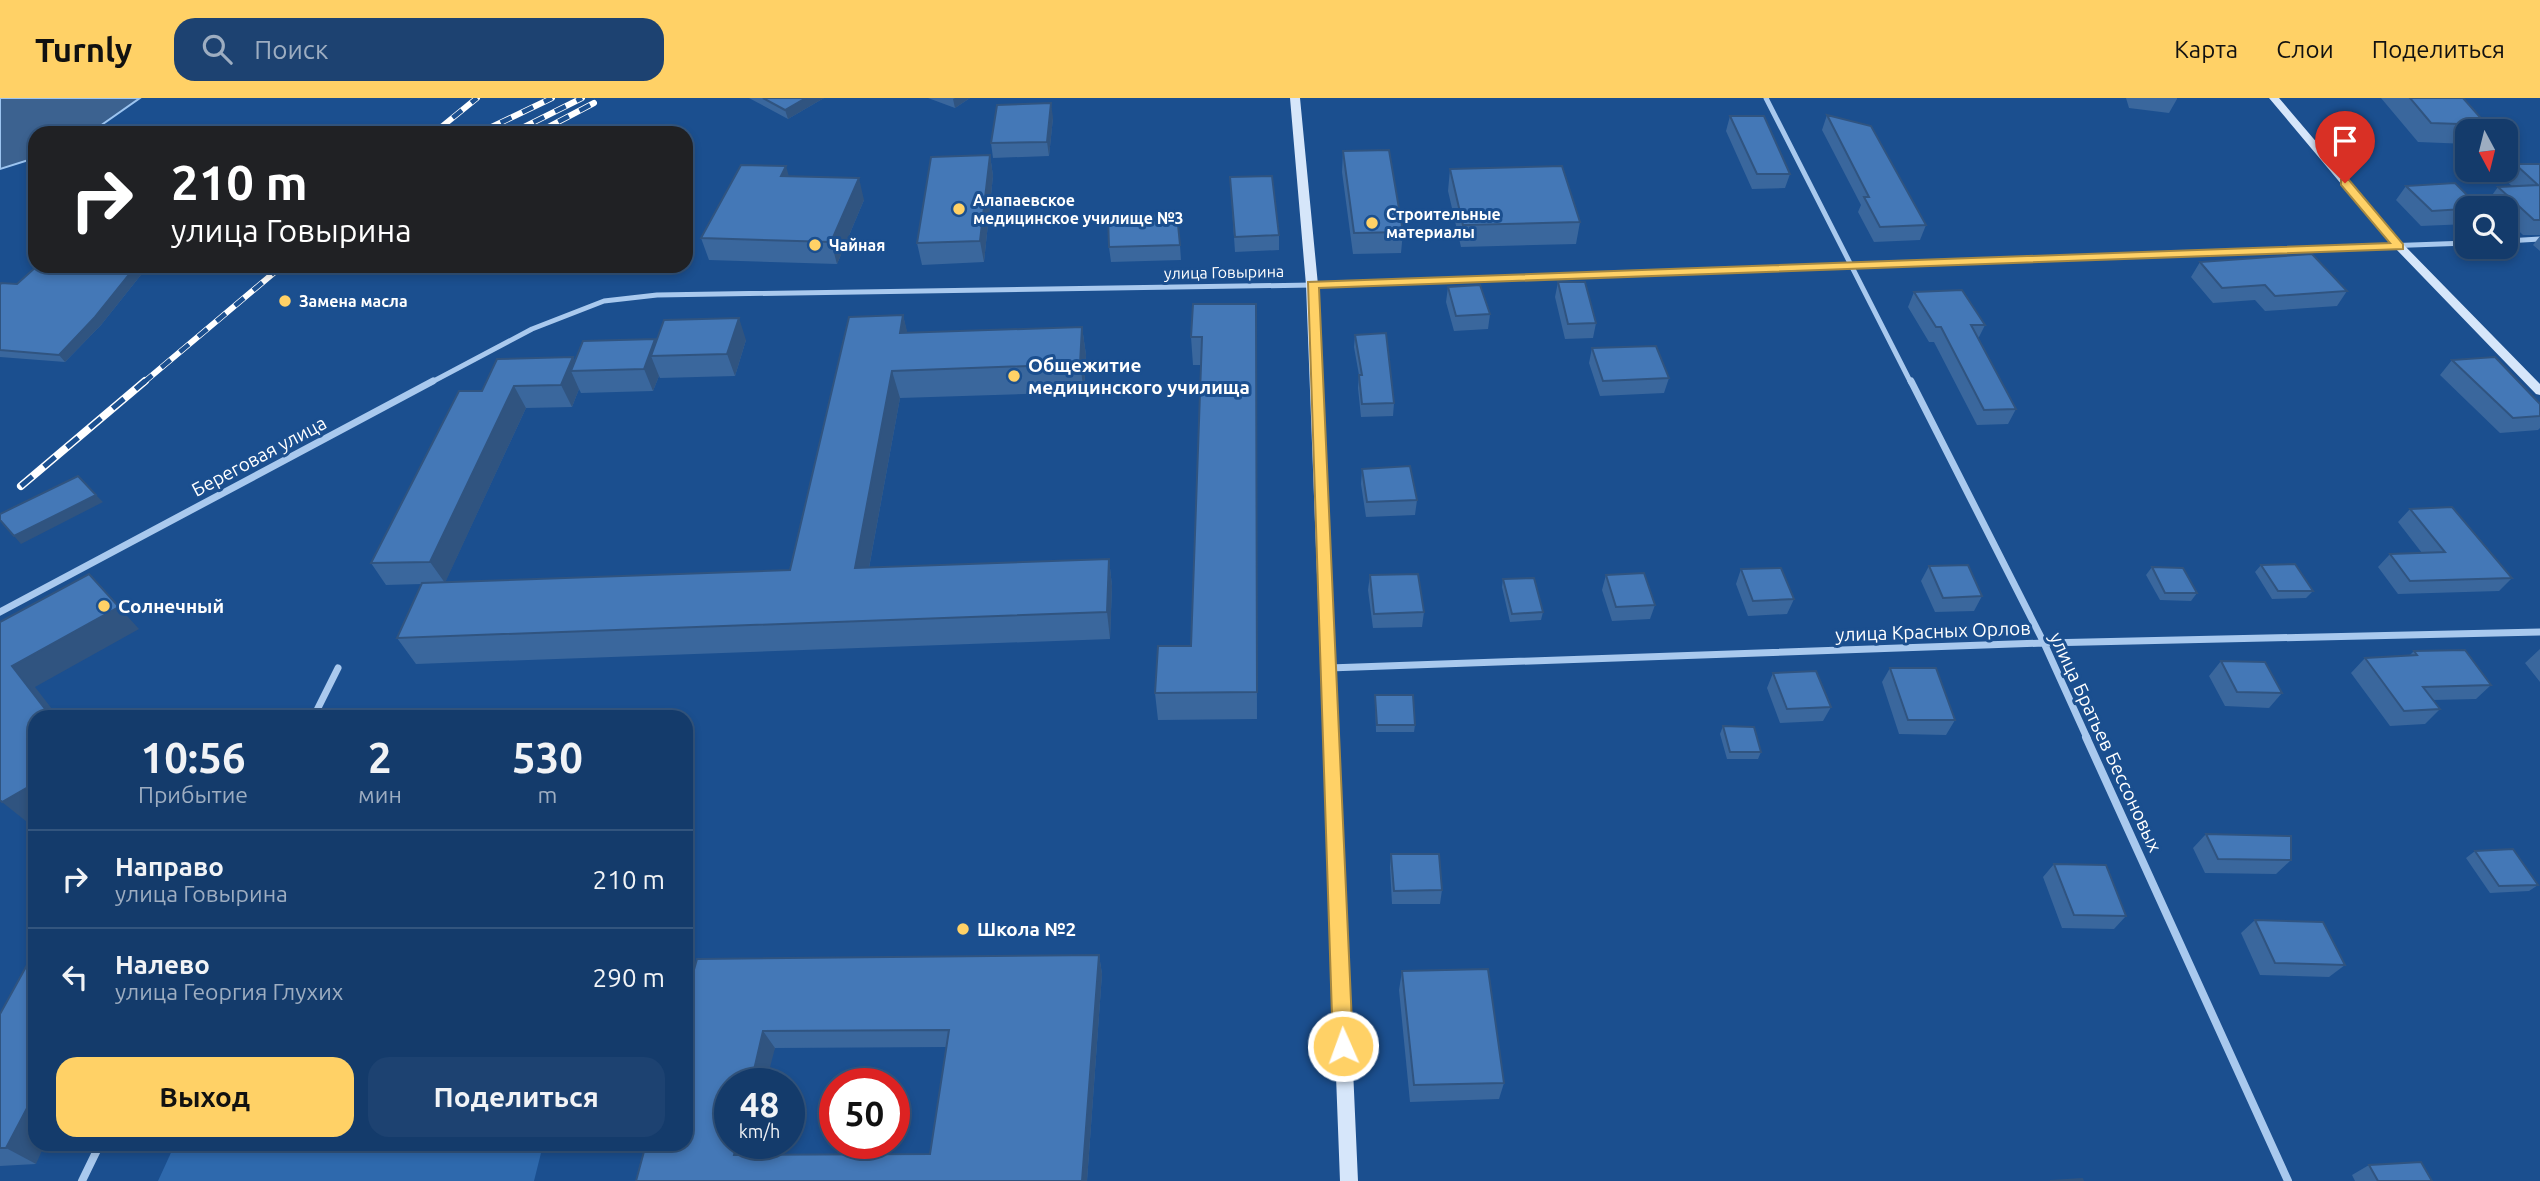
<!DOCTYPE html>
<html lang="ru">
<meta charset="utf-8">
<style>
body{margin:0;font-family:Ubuntu,sans-serif;background:#1d4271;color:#f1f3f6;height:100vh;display:flex;flex-direction:column;font-size:26px;white-space:nowrap}
*{box-sizing:border-box;margin:0}
p{font-size:23px;color:#9dadc1}
.icon{flex:none;width:38px;height:38px;fill:none;stroke:currentColor;stroke-width:2;stroke-linecap:round;stroke-linejoin:round}
.map{position:relative;flex:1;overflow:hidden}
.panel{position:absolute;left:28px;top:612px;width:665px;height:441px;display:flex;flex-direction:column;background:#143b6b;border-radius:21px;box-shadow:0 4px 10px #0003,0 0 0 2px #33557e}
.panel>*{flex:none}
.hud{position:absolute;left:28px;top:28px;width:665px;height:147px;border-radius:21px;box-shadow:0 4px 10px #0003,0 0 0 2px #33557e;background:#202124;color:#fff;overflow:hidden}
.needle{width:46px;rotate:173deg}
.tools{position:absolute;left:2455px;top:21px;display:grid;gap:14px}
.tools a{display:grid;place-items:center;width:63px;height:63px;border-radius:14px;background:#143b6b;box-shadow:0 4px 10px #0003,0 0 0 2px #33557e;font-size:35px}
.speed{position:absolute;left:714px;top:970px;display:flex;gap:14px;font-size:35px;font-weight:700;text-align:center}
.speed>*{display:grid;place-content:center;width:91px;height:91px;border-radius:50%;background:#143b6b;box-shadow:0 4px 10px #0003,0 0 0 2px #33557e;line-height:1}
.speed small{font-size:18px;font-weight:400}
.speed .limit{border:10px solid #d22;background:#fff;color:#111}
.pin{position:absolute;display:grid;place-items:center;width:60px;height:60px;color:#fff;margin:-72px -30px;border-radius:50% 50% 50% 0;rotate:-45deg;box-shadow:0 0 7px #0007}
.pin .icon{rotate:45deg}
.me{position:absolute;width:77px;margin:-38px;rotate:358deg;stroke-linejoin:round;filter:drop-shadow(0 0 5px #0008)}
.turn{display:flex;align-items:center;gap:24px;height:147px;padding:0 28px;font-size:32px}
.turn .icon{width:91px;height:91px;stroke-width:2.5}
.turn b{display:block;font-size:49px;line-height:60px}
.eta{display:flex;justify-content:space-evenly;align-items:center;height:119px;text-align:center}
.eta b{font-size:42px;font-weight:700;line-height:49px}
.primary-button{display:flex;gap:14px;margin-top:auto;padding:14px 28px}
.primary-button a{flex:1;height:80px;border-radius:21px;background:#ffd166;color:#111;font-size:28px;font-weight:700;line-height:80px;text-align:center}
.primary-button a+a{background:#1d4271;color:#f1f3f6}
ul{padding:0;list-style:none}
li{display:flex;align-items:center;gap:21px;height:98px;padding:0 28px;border-top:2px solid #33557e}
li div{flex:1}
li b{display:block;font-size:26px}
li em{font-style:normal}
header{display:flex;align-items:center;gap:42px;box-sizing:border-box;height:98px;padding:0 35px;background:#ffd166;color:#111}
header strong{font-size:33px}
nav{display:flex;gap:38px;margin-inline-start:auto;font-size:24px}
.search{width:490px;height:63px;background:#1d4271;display:flex;align-items:center;gap:18px;box-sizing:border-box;padding:0 24px;border-radius:21px;color:#9dadc1;font-size:26px}
.map>svg:first-child{display:block}
.green{fill:#2e69ad}
.water{fill:#3c6290;stroke:#9cc4f0;stroke-width:2}
.lines{fill:none;stroke-linecap:round;stroke-linejoin:round}
.street-far2{stroke:#a9c9ee;stroke-width:5}
.street-far1{stroke:#a9c9ee;stroke-width:7}
.street{stroke:#a9c9ee;stroke-width:8}
.secondary{fill:#d6e6fa;fill-rule:evenodd}
.rail-far1-casing{stroke:#fff;stroke-width:6}
.rail-casing{stroke:#fff;stroke-width:8}
.rail-far1{stroke:#1b4f8f;stroke-width:4.5;stroke-dasharray:12;stroke-linecap:butt}
.rail{stroke:#1b4f8f;stroke-width:5;stroke-dasharray:15;stroke-linecap:butt}
.wall{fill:#3a679d;fill-rule:evenodd}
.shaded-wall{fill:#305480}
.building{fill:#4478b7;stroke:#305480;stroke-width:2;fill-rule:evenodd}
.route{fill:#ffd166;stroke:#a68842;stroke-width:2}
.poi-dot{fill:#ffd166;stroke:#1b4f8f;stroke-width:2.5}
.labels{text-anchor:middle;dominant-baseline:central;stroke-width:6;stroke-linejoin:round;paint-order:stroke}
.far-poi-label{font-size:16px;font-weight:bold;fill:#fff;stroke:#1b4f8f;text-anchor:start}
.far-street-label{font-size:16px;fill:#fff;stroke:#1b4f8f}
.poi-label{font-size:19px;font-weight:bold;fill:#fff;stroke:#1b4f8f;text-anchor:start}
.street-label{font-size:19px;fill:#fff;stroke:#1b4f8f}
</style>
<header>
<strong>Turnly</strong>
<div class="search"><svg class="icon" aria-label="search" viewBox="0 0 24 24"><circle cx="10" cy="10" r="6"/><path d="M15 15l6 6"/></svg>Поиск</div>
<nav><a>Карта</a><a>Слои</a><a>Поделиться</a></nav>
</header>
<div class="map">
<svg width="2540" height="1083" viewBox="0 0 2540 1083">
<rect width="100%" height="100%" fill="#1b4f8f"/>
<!-- green -->
<path class="green" d="M175,1046H543V1047L534,1083H158Z"/>
<!-- water -->
<path class="water" d="M0,0H140L90,35H35V60L0,71Z"/>
<g class="lines">
<!-- street-far2 -->
<path class="street-far2" d="M1766,0L1911,285
M2506,143L2540,141
M430,285L532,231L604,203L657,197L1312,187L2468,145"/>
<!-- street-far1 -->
<path class="street-far1" d="M1911,283L2044,545L2087,640
M0,514L433,283
M1329,570L2044,545L2540,534
M313,620L338,570"/>
<!-- street -->
<path class="street" d="M2086,639L2288,1083
M82,1083L100,1046"/>
<!-- secondary -->
<path class="secondary" d="M1290,0H1300L1318,187L1358,1083H1340L1306,187Z
M2269,0H2279L2403,146L2540,286V297L2536,296L2395,150Z"/>
<!-- rail-far1 casing -->
<g class="rail-far1-casing">
<path id="rail-far1" d="M434,35L477,0
M479,35L552,0
M512,35L582,0
M537,35L594,5
M143,285L282,168"/>
</g>
<!-- rail casing -->
<g class="rail-casing">
<path id="rail" d="M21,388L145,283"/>
</g>
<!-- rail-far1 -->
<use href="#rail-far1" class="rail-far1"/>
<!-- rail -->
<use href="#rail" class="rail"/>
</g>
<!-- wall -->
<path class="wall" d="M749,0H824L788,21Z
M928,0H970L955,10Z
M2126,0H2177V1L2169,15L2129,10Z
M2381,0H2463L2487,27L2482,33H2468V46L2418,44Z
M1827,17L1926,127L1920,142L1874,144L1858,114L1861,107L1822,32Z
M1730,18L1790,76L1785,90L1752,91L1726,33Z
M1053,20L1049,58L993,60L991,45Z
M1343,53L1403,134L1401,155L1353,156L1342,74Z
M990,57L993,78L984,164L922,167L917,145Z
M2515,66H2540V137H2523L2506,121V110H2494L2487,104L2498,89L2512,88L2504,81Z
M1450,71L1580,124L1576,146L1461,149L1448,93Z
M789,78L864,102L837,166L709,162L701,140Z
M1230,79L1279,137V152L1235,154Z
M2406,88L2468,110V126L2421,128L2396,102Z
M2540,138V153L2533,147Z
M1180,147L1181,162L1111,164L1109,149Z
M2200,164L2347,193L2337,208L2265,213L2255,202L2213,205L2191,179Z
M37,168H148L101,227L65,264L0,259V187L17,186Z
M1558,184L1596,225L1593,240L1565,241L1555,199Z
M1448,189L1490,216L1488,231L1454,233L1446,204Z
M1914,194L1985,227L1978,241L2016,311L2008,326L1977,327L1934,244H1929L1908,209Z
M1256,206L1257,621L1158,622L1155,595L1191,548L1201,267H1193L1191,239Z
M903,217L907,235L1082,229L1086,257L1084,294L900,300L869,470L1109,461L1112,488L1110,541L416,566L397,540L422,486L386,487L371,465L482,293L573,259L575,263L656,243L746,242L735,278L660,280L659,278L653,293L581,295L579,291L572,309L526,310L445,484L790,472Z
M1355,237L1394,305L1393,318L1361,319L1358,290L1359,277L1354,249Z
M1592,250L1669,280L1664,295L1600,298L1589,265Z
M2452,262L2540,306V330L2538,332L2500,335L2440,277Z
M1362,371L1417,402L1415,417L1366,419L1361,386Z
M2410,411L2512,480L2499,493L2398,496L2378,469L2390,456L2422,455L2398,424Z
M2261,467L2313,493L2306,500L2272,501L2255,474Z
M1929,468L1982,498L1974,513L1935,514L1921,483Z
M2152,469L2197,495L2191,503L2160,502L2146,477Z
M1741,471L1794,501L1787,516L1748,518L1736,486Z
M1370,477L1424,514L1422,529L1373,530L1368,492Z
M1606,477L1655,507L1650,521L1612,523L1602,492Z
M1503,481L1543,514L1541,522L1510,524L1502,489Z
M2540,551V584L2525,565Z
M2414,553L2491,587L2476,601L2433,602L2440,611L2425,626L2390,628L2351,575L2365,560L2410,557Z
M2221,563L2282,595L2269,610L2225,608L2209,578Z
M1890,570L1955,622L1946,637L1899,636L1882,584Z
M1773,575L1831,609L1823,623L1780,625L1767,590Z
M1375,597L1415,627L1414,634H1376Z
M1723,628L1761,654L1758,661H1727L1720,636Z
M2206,736L2291,762L2276,776L2205,775L2193,750Z
M2475,753L2538,787L2529,793L2490,795L2466,760Z
M1391,756L1442,792L1440,806H1392L1390,769Z
M2054,766L2126,818L2114,831L2062,830L2043,779Z
M2255,822L2345,867L2329,879L2260,877L2241,835Z
M1099,857L1102,876L1087,1083H636L686,900ZM946,949L930,1056L750,1057L753,1045H730L775,950Z
M1402,873L1504,985L1499,1001L1410,1004L1399,892Z
M0,916L36,1066L0,1068Z
M2369,1067L2432,1083H2355L2352,1077Z"/>
<!-- shaded-wall -->
<path class="shaded-wall" d="M806,0H824L788,21L785,12Z
M955,0H970L955,10L953,1Z
M1051,5L1053,20L1049,58L1047,44Z
M990,57L993,78L984,164L980,143Z
M786,68L792,89L781,78Z
M859,80L864,102L837,166L831,144Z
M136,168H148L101,227L65,264L59,257Z
M903,217L910,245L900,235Z
M739,220L746,242L735,278L727,256Z
M1082,229L1086,257L1084,294L1080,266Z
M655,241L662,257L651,258L659,278L653,293L644,271Z
M573,259L579,273H571L579,291L572,309L561,287Z
M892,273L900,300L864,497L855,470Z
M514,288L526,310L445,485L430,464Z
M96,397L103,404L21,446L14,438Z
M1109,461L1112,488L1110,541L1107,514Z
M89,476L139,531L35,589L59,620H52L12,568Z
M255,612L262,620H251Z
M35,685V719L27,724L2,704Z
M1099,857L1102,876L1087,1083H1082Z
M763,933L775,950L766,985H751Z
M35,995V1046H45L36,1066L6,1050Z
M737,1045H753L746,1073L734,1057Z"/>
<!-- building -->
<path class="building" d="M763,0H806L785,12Z
M2410,0H2463L2487,27L2431,25Z
M1051,5L1047,44L991,45L997,7Z
M1827,17L1871,28L1926,127L1880,129L1864,99H1869Z
M1730,18H1764L1790,76H1757Z
M1389,52L1403,134L1354,135L1343,53Z
M990,57L980,143L917,145L931,59Z
M2515,66H2540V122H2534L2498,89L2538,87Z
M741,67L786,68L781,78L859,80L831,144L701,140Z
M1562,68L1580,124L1463,127L1450,71Z
M1272,78L1279,137L1235,139L1230,79Z
M2455,85L2480,110L2432,113L2406,88Z
M1177,116L1180,147L1109,149L1108,118Z
M2312,156L2347,193L2275,198L2265,187L2222,190L2200,164Z
M37,168H136L95,219L59,257L0,252V187L1,185L17,186Z
M1558,184H1585L1596,225L1568,226Z
M1480,187L1490,216L1456,218L1448,189Z
M1962,192L1985,227H1971L2016,311L1984,312L1941,229H1936L1914,194Z
M1193,206H1256L1257,594L1155,595L1158,548H1191L1202,239H1191Z
M903,217L900,235L1082,229L1080,266L892,273L855,470L1109,461L1107,514L397,540L422,485L790,472L849,219Z
M739,220L727,256L651,258L664,222Z
M1386,235L1394,305L1362,306L1359,277H1362L1355,237Z
M655,241L644,271L571,273L583,243Z
M1656,248L1669,280L1603,283L1592,250Z
M573,259L561,287L514,288L430,464L371,465L459,293H482L497,261Z
M2495,259L2540,306V318L2513,320L2452,262Z
M1410,368L1417,402L1367,404L1362,371Z
M78,378L96,397L14,438L0,422V416Z
M2452,409L2512,480L2410,483L2390,456L2445,454L2410,411Z
M2295,466L2313,493H2278L2261,467Z
M1968,467L1982,498L1943,500L1929,468Z
M2152,469L2183,470L2197,495H2165Z
M1781,470L1794,501L1753,503L1741,471Z
M1644,475L1655,507L1616,509L1606,477Z
M89,476L119,509L12,568L52,620H35V685L2,704L0,702V524Z
M1418,476L1424,514L1374,516L1370,477Z
M1534,480L1543,514L1512,516L1503,481Z
M2465,552L2491,587L2423,589L2440,611L2404,613L2365,560L2417,557L2414,553Z
M2221,563L2265,564L2282,595L2237,594Z
M1890,570H1936L1955,622H1908Z
M1816,573L1831,609L1787,611L1773,575Z
M1375,597H1413L1415,627H1377Z
M255,612L251,620H186L188,615Z
M1723,628L1754,629L1761,654H1730Z
M2206,736L2291,738V762L2218,761Z
M2513,751L2538,787L2499,788L2475,753Z
M1391,756H1439L1442,792L1394,793Z
M2054,766L2106,767L2126,818L2074,817Z
M2255,822L2323,824L2345,867L2275,865Z
M1099,857L1082,1083H636L646,1046H686V900L697,861ZM949,932L930,1056L734,1057L737,1045H730V985H751L763,933Z
M35,866V995L6,1050H0V916L27,867Z
M1488,871L1504,985L1414,987L1402,873Z
M2421,1064L2432,1083H2378L2369,1067Z
M2082,1081L2083,1083H2050Z"/>
<!-- route -->
<path class="route" d="M2341,82H2349L2403,146V151L1319,190L1353,948L1350,955L1343,957L1336,955L1333,948L1308,184L2390,145L2341,87Z"/>
<!-- markers -->
<g class="poi-dot">
<circle cx="959" cy="111" r="7"/>
<circle cx="1372" cy="125" r="7"/>
<circle cx="815" cy="147" r="7"/>
<circle cx="285" cy="203" r="7"/>
<circle cx="1014" cy="278" r="7"/>
<circle cx="104" cy="508" r="7"/>
<circle cx="963" cy="831" r="7"/>
</g>
<g class="labels">
<!-- far-poi labels -->
<g class="far-poi-label">
<text x="973" y="102">Алапаевское<tspan x="973" dy="18">медицинское училище №3</tspan></text>
<text x="1386" y="116">Строительные<tspan x="1386" dy="18">материалы</tspan></text>
<text x="829" y="147">Чайная</text>
<text x="299" y="203">Замена масла</text>
</g>
<!-- far-street labels -->
<g class="far-street-label">
<text transform="translate(1224 174) rotate(-1)">улица Говырина</text>
</g>
<!-- poi labels -->
<g class="poi-label">
<text x="1028" y="267">Общежитие<tspan x="1028" dy="22">медицинского училища</tspan></text>
<text x="118" y="508">Солнечный</text>
<text x="977" y="831">Школа №2</text>
</g>
<!-- street labels -->
<g class="street-label">
<text transform="translate(259 358) rotate(-28)">Береговая улица</text>
<text transform="translate(1933 533) rotate(-2)">улица Красных Орлов</text>
<text transform="translate(2106 644) rotate(65)">улица Братьев Бессоновых</text>
</g>
</g>
</svg>
<div class="tools">
<a><svg class="needle" viewBox="-14 -14 28 28"><path d="M0-13l5 13h-10z" fill="#e53935"/><path d="M0 13l5-13h-10z" fill="#9dadc1"/></svg></a>
<a><svg class="icon" aria-label="search" viewBox="0 0 24 24"><circle cx="10" cy="10" r="6"/><path d="M15 15l6 6"/></svg></a>
</div>
<div class="speed"><div>48<small>km/h</small></div><div class="limit">50</div></div>
<div class="pin" style="left:2345px;top:85px;background:#d93025"><svg class="icon" aria-label="arrive" viewBox="0 0 24 24"><path d="M6 21V4h12l-3 4 3 4H6"/></svg></div>
<svg class="me" style="left:1343px;top:948px" viewBox="-20 -20 40 40"><circle r="17" fill="#ffd166" stroke="#fff" stroke-width="3"/><path d="M0-11L8 9 0 5-8 9z" fill="#fff"/></svg>
<div class="hud">
<div class="turn"><svg class="icon" aria-label="right" viewBox="0 0 24 24"><path d="M7 20v-9h11M14 6l5 5-5 5"/></svg><div><b>210 m</b>улица Говырина</div></div>
</div>
<section class="panel">
<div class="eta">
<div><b>10:56</b><p>Прибытие</p></div>
<div><b>2</b><p>мин</p></div>
<div><b>530</b><p>m</p></div>
</div>
<ul>
<li><svg class="icon" aria-label="right" viewBox="0 0 24 24"><path d="M7 20v-9h11M14 6l5 5-5 5"/></svg><div><b>Направо</b><p>улица Говырина</p></div><em>210 m</em></li>
<li><svg class="icon" aria-label="left" viewBox="0 0 24 24"><path d="M17 20v-9H6M10 6l-5 5 5 5"/></svg><div><b>Налево</b><p>улица Георгия Глухих</p></div><em>290 m</em></li>
</ul>
<div class="primary-button"><a>Выход</a><a>Поделиться</a></div>
</section>
</div>
